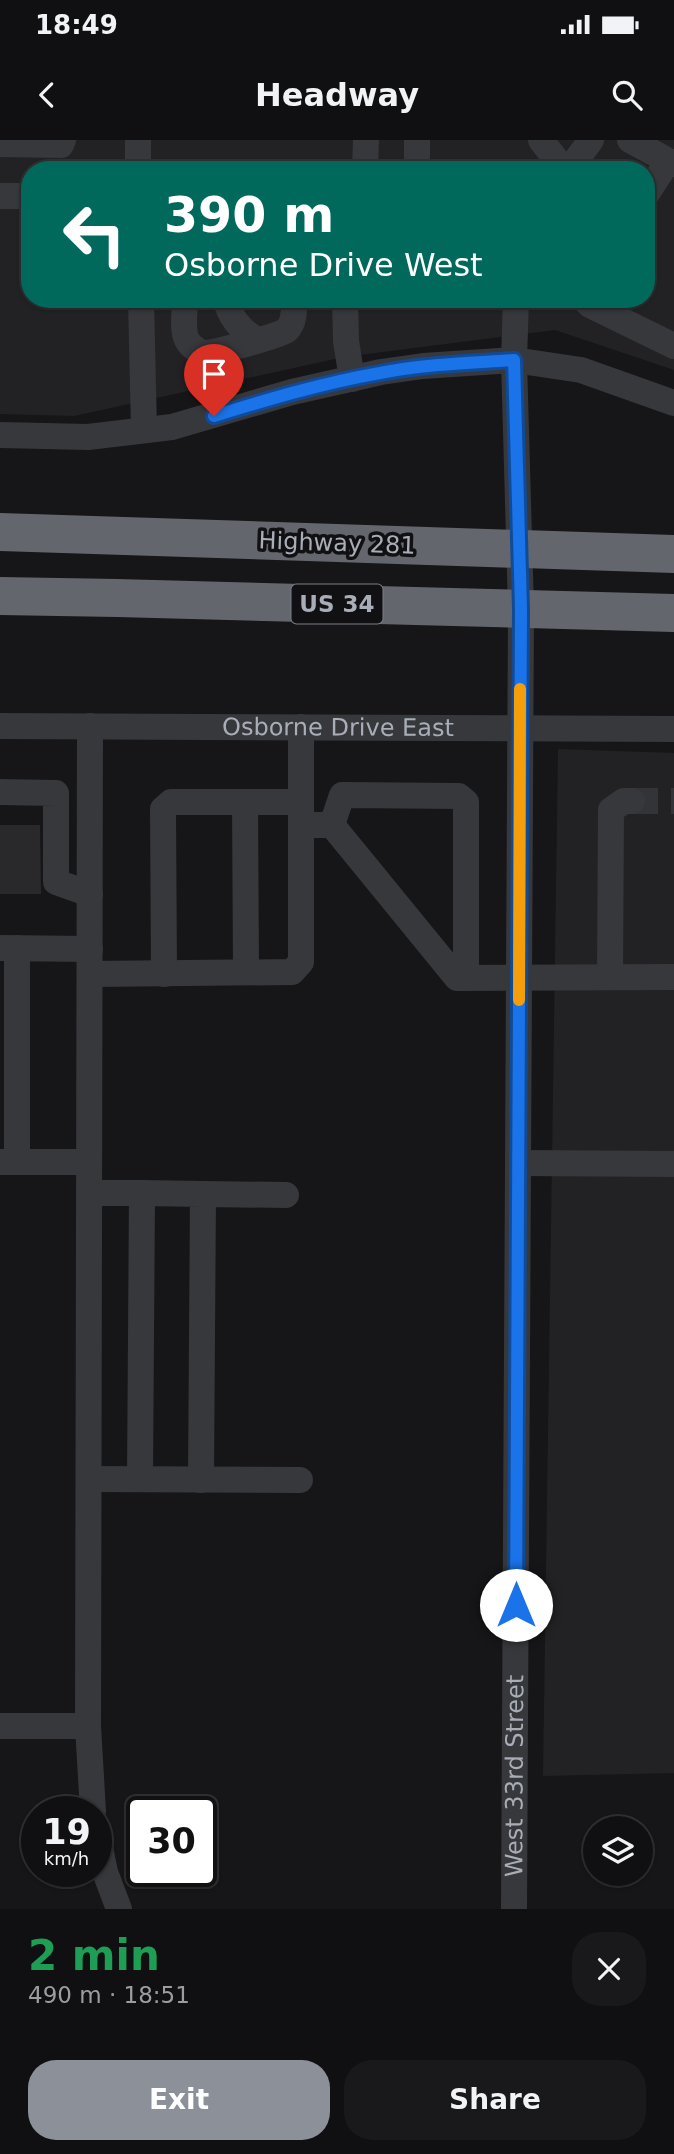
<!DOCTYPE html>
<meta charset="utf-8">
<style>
body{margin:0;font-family:"DejaVu Sans",sans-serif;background:#19191b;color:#f1f3f6;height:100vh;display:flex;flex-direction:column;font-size:26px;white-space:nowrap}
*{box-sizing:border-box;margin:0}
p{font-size:23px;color:#9c9d9f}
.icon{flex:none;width:38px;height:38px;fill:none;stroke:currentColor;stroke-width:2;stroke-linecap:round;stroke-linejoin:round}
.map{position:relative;height:1769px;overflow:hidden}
.side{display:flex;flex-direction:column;background:#101012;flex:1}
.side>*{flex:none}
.guide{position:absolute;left:21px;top:21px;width:634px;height:147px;border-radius:28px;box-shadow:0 2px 5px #0004,0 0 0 2px #303032;background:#00695c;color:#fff;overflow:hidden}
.fabs{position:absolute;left:583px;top:1676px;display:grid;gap:14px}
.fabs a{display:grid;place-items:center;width:70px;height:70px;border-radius:50%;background:#101012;box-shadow:0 2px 5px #0004,0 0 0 2px #303032;font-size:35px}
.speed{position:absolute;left:21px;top:1656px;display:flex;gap:14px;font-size:35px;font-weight:700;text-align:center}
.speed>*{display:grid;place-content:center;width:91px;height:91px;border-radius:50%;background:#101012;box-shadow:0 2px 5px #0004,0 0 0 2px #303032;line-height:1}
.speed small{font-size:18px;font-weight:400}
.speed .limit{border:4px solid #111;border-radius:10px;background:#fff;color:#111}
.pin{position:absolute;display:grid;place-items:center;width:60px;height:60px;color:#fff;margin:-72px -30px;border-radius:50% 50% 50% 0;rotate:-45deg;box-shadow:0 0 7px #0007}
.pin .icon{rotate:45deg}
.me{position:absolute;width:77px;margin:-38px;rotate:0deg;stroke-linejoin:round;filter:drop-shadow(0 0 5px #0008)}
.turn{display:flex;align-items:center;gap:24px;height:147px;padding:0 28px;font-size:32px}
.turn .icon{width:91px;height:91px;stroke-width:2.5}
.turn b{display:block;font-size:49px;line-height:60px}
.round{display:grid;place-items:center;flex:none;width:74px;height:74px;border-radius:28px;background:#19191b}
.headline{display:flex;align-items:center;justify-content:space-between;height:119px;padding:0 28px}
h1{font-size:42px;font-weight:700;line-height:52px;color:#1e9e55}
.action{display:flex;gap:14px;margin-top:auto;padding:14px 28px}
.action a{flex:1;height:80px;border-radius:28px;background:#8c9099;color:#fff;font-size:28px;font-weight:700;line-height:80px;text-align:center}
.action a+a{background:#19191b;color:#f1f3f6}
.status{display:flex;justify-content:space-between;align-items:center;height:49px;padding:0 35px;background:#101012;direction:ltr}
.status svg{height:19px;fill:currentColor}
header{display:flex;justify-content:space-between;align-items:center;height:91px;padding:0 28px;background:#101012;font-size:32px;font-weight:700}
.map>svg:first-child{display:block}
.built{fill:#222224;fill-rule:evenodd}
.building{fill:#29292b}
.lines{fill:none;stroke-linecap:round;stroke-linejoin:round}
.minor-tunnel{stroke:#333438;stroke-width:26;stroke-dasharray:26 13;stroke-linecap:butt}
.minor{stroke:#37383c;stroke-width:26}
.highway{stroke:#63666d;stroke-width:38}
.route-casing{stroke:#114b97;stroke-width:18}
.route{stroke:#1a73e8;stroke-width:12}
.slow{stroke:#f59e0b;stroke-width:12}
.labels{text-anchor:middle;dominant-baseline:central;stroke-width:7;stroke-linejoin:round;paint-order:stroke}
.shield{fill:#111113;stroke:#7b7e86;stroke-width:2}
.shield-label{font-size:23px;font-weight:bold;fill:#a8adb7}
.street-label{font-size:24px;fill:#a8adb7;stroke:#111113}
</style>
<div class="status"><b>18:49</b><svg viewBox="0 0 49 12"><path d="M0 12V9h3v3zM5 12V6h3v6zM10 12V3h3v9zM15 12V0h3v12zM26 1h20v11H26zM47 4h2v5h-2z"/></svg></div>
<header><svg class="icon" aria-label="back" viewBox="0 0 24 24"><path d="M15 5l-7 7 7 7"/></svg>Headway<svg class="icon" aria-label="search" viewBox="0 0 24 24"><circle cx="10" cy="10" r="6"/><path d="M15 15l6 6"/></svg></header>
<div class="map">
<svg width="674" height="1769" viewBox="0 0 674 1769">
<rect width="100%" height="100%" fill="#161618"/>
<!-- built -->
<path class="built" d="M0,0H674V230L555,190L344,217L74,276L0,274ZM30,30H646V159H30Z
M558,609L674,613V1633L543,1636Z"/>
<!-- building -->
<path class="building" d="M0,685H40L41,754H0Z"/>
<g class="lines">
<!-- minor-tunnel -->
<path class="minor-tunnel" d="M632,661H674"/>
<!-- minor -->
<g class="minor">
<path d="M138,0V30"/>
<path d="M417,0V30"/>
<path d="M541,0L564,30"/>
<path d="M630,0L674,24"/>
<path d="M0,4L61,5L63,0"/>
<path d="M365,30L366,0"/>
<path d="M569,30L591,0"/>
<path d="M646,55L668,21"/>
<path d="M0,56H30"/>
<path d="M141,159L144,290"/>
<path d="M185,159C185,171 181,194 189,203C191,206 198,211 202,213C209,215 282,195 287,190C295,182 294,170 294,159"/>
<path d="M226,159C228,175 242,192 256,199"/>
<path d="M345,159L346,201L352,239"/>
<path d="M584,159L590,165L674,206"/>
<path d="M0,295L88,297L172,287L292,252L381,232L423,226L514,220L581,230L674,263"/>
<path id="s1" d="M0,586L674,589"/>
<path d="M90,586L88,1586L93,1671"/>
<path d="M0,652L56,653V742L90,754"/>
<path d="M245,662L246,832"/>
<path d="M301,685H332L457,838L674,837"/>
<path d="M332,685L342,655L459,656L466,662V838"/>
<path d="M0,808L90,809"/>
<path d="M90,834L292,832L301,822V587"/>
<path d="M164,834L163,669L171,662H301"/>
<path d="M610,837L611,670L624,661H632"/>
<path d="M0,1022H89"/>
<path d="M17,1022V808"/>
<path d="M518,1023L674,1024"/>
<path d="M89,1053H142L140,1339"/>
<path d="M142,1053L203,1054L201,1340"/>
<path d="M203,1054L286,1055"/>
<path d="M89,1339L300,1340"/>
<path d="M0,1586H88"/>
<path d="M96,1689L105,1732L119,1769"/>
<path id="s2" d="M514,1769L521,469L514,220L516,159"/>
</g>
<!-- highway -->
<path class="highway" d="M0,392L674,414
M0,456L117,458L674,473"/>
</g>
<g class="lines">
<!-- route casing -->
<g class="route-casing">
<path id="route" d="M214,276C269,259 323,243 380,233C424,224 470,223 514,220L521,469L516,1465"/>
</g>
<!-- route -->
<use href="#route" class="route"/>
<!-- slow -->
<path class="slow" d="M519,860L520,549"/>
</g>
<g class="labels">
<!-- shield labels -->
<rect class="shield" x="291.5" y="444.5" width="91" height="39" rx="5"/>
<g class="shield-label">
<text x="337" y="464">US 34</text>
</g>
<!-- street labels -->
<g class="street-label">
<text transform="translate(337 403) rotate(2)">Highway 281</text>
<text stroke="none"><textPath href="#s1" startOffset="338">Osborne Drive East</textPath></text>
<text stroke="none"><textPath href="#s2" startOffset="133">West 33rd Street</textPath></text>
</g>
</g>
</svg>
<div class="fabs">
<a><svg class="icon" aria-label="layers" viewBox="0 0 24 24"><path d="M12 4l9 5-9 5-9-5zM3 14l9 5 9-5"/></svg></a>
</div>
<div class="speed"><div>19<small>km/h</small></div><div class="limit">30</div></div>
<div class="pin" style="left:214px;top:276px;background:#d93025"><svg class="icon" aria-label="arrive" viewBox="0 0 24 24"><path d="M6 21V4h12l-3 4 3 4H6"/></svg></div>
<svg class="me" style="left:516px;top:1465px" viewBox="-20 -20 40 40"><circle r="19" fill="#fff"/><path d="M0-13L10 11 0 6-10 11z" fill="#1a73e8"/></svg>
<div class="guide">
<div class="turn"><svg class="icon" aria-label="left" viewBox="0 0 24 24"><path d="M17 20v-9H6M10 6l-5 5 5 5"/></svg><div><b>390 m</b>Osborne Drive West</div></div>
</div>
</div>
<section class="side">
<div class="headline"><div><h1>2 min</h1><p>490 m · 18:51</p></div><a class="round"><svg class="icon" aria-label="close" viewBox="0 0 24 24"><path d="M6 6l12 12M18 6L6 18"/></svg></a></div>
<div class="action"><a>Exit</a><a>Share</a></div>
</section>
